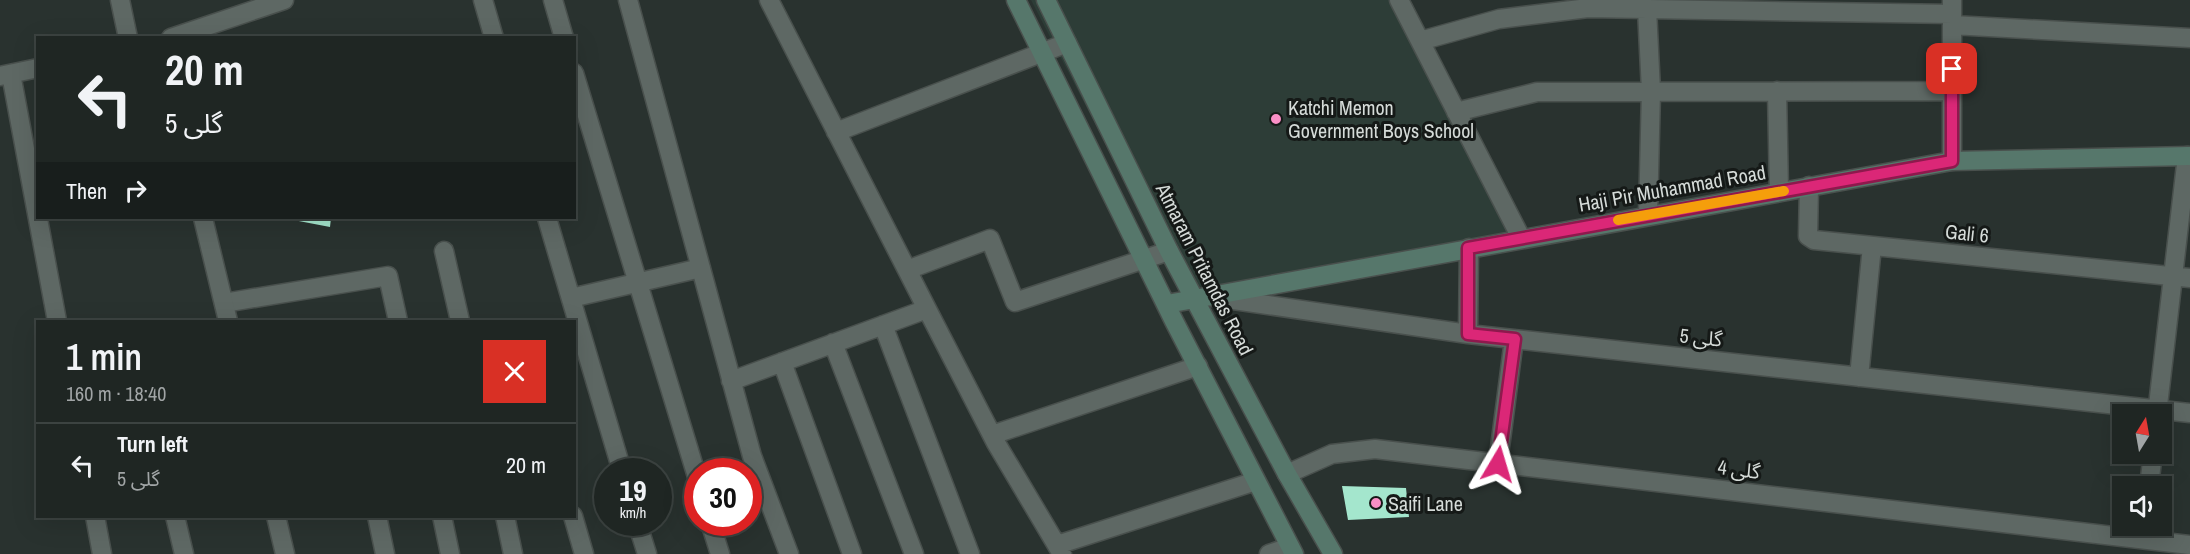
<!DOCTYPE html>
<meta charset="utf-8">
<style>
body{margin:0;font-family:"Archivo Narrow","Noto Sans Arabic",sans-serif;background:#2c3230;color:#f1f3f6;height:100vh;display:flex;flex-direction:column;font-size:22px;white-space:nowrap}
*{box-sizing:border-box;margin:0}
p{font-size:20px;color:#a1a5a6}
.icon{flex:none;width:33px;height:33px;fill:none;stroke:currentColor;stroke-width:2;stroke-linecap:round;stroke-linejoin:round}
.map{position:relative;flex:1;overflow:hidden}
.panel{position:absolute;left:36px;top:320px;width:540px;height:198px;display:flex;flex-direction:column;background:#1f2623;border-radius:0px;box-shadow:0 6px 24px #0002,0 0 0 2px #3c4341}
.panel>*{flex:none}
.top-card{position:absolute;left:36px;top:36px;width:540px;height:183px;border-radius:0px;box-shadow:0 6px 24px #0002,0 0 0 2px #3c4341;background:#1f2623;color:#f1f3f6;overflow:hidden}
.needle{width:39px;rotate:11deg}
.controls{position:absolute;left:2112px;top:404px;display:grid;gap:12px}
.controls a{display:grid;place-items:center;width:60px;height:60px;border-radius:0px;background:#1f2623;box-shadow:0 6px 24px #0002,0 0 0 2px #3c4341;font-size:30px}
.speed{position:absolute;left:594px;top:458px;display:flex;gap:12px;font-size:30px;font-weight:700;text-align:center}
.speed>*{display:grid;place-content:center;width:78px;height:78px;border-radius:50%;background:#1f2623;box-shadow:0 6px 24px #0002,0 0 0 2px #3c4341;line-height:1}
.speed small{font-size:15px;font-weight:400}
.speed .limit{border:9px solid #d22;background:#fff;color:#111}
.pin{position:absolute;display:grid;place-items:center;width:51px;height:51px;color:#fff;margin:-26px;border-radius:12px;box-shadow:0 3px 9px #0006}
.me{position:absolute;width:66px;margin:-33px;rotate:7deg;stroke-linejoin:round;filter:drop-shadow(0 0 4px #0008)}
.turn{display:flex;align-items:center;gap:21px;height:126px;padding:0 30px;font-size:27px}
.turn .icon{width:78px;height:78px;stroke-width:2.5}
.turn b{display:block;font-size:42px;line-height:51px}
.then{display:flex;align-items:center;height:57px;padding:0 30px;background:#0003;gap:12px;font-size:22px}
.round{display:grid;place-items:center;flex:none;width:63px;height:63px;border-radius:0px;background:#2c3230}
.overview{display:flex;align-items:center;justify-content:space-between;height:102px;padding:0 30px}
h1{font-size:36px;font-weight:600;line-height:45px}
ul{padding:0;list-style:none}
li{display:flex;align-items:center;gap:18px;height:84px;padding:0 30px;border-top:2px solid #3c4341}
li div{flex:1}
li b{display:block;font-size:22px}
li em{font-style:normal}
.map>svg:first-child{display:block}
.built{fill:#2d3d37}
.building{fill:#a4e6cd}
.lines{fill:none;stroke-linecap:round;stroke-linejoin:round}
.service-casing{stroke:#49504d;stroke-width:21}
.minor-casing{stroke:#49504d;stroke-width:21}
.secondary-casing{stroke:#49504d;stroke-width:21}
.service{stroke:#5e6864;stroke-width:18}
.minor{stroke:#5e6864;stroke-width:18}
.secondary{stroke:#56776b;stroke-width:18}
.route-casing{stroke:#8e194d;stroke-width:15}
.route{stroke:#db2777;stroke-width:10}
.slow{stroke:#f59e0b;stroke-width:10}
.poi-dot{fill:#fa8fc6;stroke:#151917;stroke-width:2}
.labels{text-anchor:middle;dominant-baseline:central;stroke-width:6;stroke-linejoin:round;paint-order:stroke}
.poi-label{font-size:20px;fill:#d5dbd8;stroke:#151917;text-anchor:start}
.street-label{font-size:20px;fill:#d5dbd8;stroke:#151917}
</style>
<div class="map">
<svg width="2190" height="554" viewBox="0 0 2190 554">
<rect width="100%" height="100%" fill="#29322f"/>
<!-- built -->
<path class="built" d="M1031,0H1398L1521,238L1188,304Z"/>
<!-- building -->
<path class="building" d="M283,218H331L330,227Z
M1342,486L1406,488L1409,517L1348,520Z"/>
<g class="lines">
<!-- service casing -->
<g class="service-casing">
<path id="service" d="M483,0L494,38
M553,0L564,38
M628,0L752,456L789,554
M574,73L698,480
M836,132L1067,43
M547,218L622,471
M444,251L460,321
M907,270L990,239L1015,302L1169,251
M571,298L701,268
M224,303L388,276L398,321
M927,309L996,443L1062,554
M883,325L970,554
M833,343L914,554
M782,362L852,554
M731,381L927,309L769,0
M992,435L1198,366
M377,516L385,554
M442,516L450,554
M505,516L513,554
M573,516L584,554
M637,522L647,554
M710,522L720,554
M1057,545L1256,481
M1269,554L1290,547"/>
</g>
<!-- minor casing -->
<g class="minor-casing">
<path id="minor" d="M120,0L128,38
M1399,0L1521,238
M1952,0V161
M1647,9L1651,91L1648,215
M1952,25L2190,38
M171,38L284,0
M1420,41L1499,19L1588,8L1952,14
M11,74L57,321
M0,76L38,68
M1777,91L1779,192
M1456,112L1537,92L1952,91
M1809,186L1808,236L1814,240L2190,278
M203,218L228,321
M1213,297L1468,334L2190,413
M1468,334L1469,248
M1859,377L1872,246
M2157,414L2187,156
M1498,463L1514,339
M1287,474L1332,454L1375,449L2190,545
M2149,486L2153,453
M95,516L102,554
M175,516L184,554
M276,516L285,554"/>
</g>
<!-- secondary casing -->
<g class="secondary-casing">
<path id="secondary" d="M1016,0L1174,321L1294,554
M1046,0L1169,251L1287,474L1333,554
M1167,304L1952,161L2190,156"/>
</g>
<!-- service -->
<use href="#service" class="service"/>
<!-- minor -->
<use href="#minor" class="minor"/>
<!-- secondary -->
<use href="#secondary" class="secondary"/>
</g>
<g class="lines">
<!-- route casing -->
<g class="route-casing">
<path id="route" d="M1498,464L1515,339L1468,334V248L1952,161V69"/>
</g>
<!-- route -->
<use href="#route" class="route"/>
<!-- slow -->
<path class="slow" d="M1618,220L1784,191"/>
</g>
<!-- markers -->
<g class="poi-dot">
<circle cx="1276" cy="119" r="6"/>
<circle cx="1376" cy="503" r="6"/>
</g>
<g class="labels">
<!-- poi labels -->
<g class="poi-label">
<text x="1288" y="107">Katchi Memon<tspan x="1288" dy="23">Government Boys School</tspan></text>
<text x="1388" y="503">Saifi Lane</text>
</g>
<!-- street labels -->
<g class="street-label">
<text transform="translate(1672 188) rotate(-10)">Haji Pir Muhammad Road</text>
<text transform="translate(1967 233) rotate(6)">Gali 6</text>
<text transform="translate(1205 269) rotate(63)">Atmaram Pritamdas Road</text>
<text transform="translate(1701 337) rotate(6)">گلی 5</text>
<text transform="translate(1739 469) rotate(7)">گلی 4</text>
</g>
</g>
</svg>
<div class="controls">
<a><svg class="needle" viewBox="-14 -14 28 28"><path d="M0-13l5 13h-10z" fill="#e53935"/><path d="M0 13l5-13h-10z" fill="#a1a5a6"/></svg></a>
<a><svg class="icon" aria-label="sound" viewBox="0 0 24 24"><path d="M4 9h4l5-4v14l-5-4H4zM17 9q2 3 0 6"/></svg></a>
</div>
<div class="speed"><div>19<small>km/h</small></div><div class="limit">30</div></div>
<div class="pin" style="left:1952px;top:69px;background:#d93025"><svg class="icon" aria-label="arrive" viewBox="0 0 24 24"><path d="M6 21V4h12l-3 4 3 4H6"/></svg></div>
<svg class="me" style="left:1498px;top:464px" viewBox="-20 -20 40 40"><path d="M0-17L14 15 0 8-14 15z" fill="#db2777" stroke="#fff" stroke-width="4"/></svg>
<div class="top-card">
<div class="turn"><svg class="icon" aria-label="left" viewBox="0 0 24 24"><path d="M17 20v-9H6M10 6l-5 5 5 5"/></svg><div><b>20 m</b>گلی 5</div></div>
<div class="then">Then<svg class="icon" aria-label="right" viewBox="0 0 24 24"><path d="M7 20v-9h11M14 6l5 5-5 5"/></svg></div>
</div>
<section class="panel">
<div class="overview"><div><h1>1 min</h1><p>160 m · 18:40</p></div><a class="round" style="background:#d93025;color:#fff"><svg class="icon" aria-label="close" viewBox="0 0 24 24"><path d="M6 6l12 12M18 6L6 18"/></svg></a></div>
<ul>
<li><svg class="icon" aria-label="left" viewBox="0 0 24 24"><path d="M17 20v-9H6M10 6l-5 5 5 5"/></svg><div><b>Turn left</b><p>گلی 5</p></div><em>20 m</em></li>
</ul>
</section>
</div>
